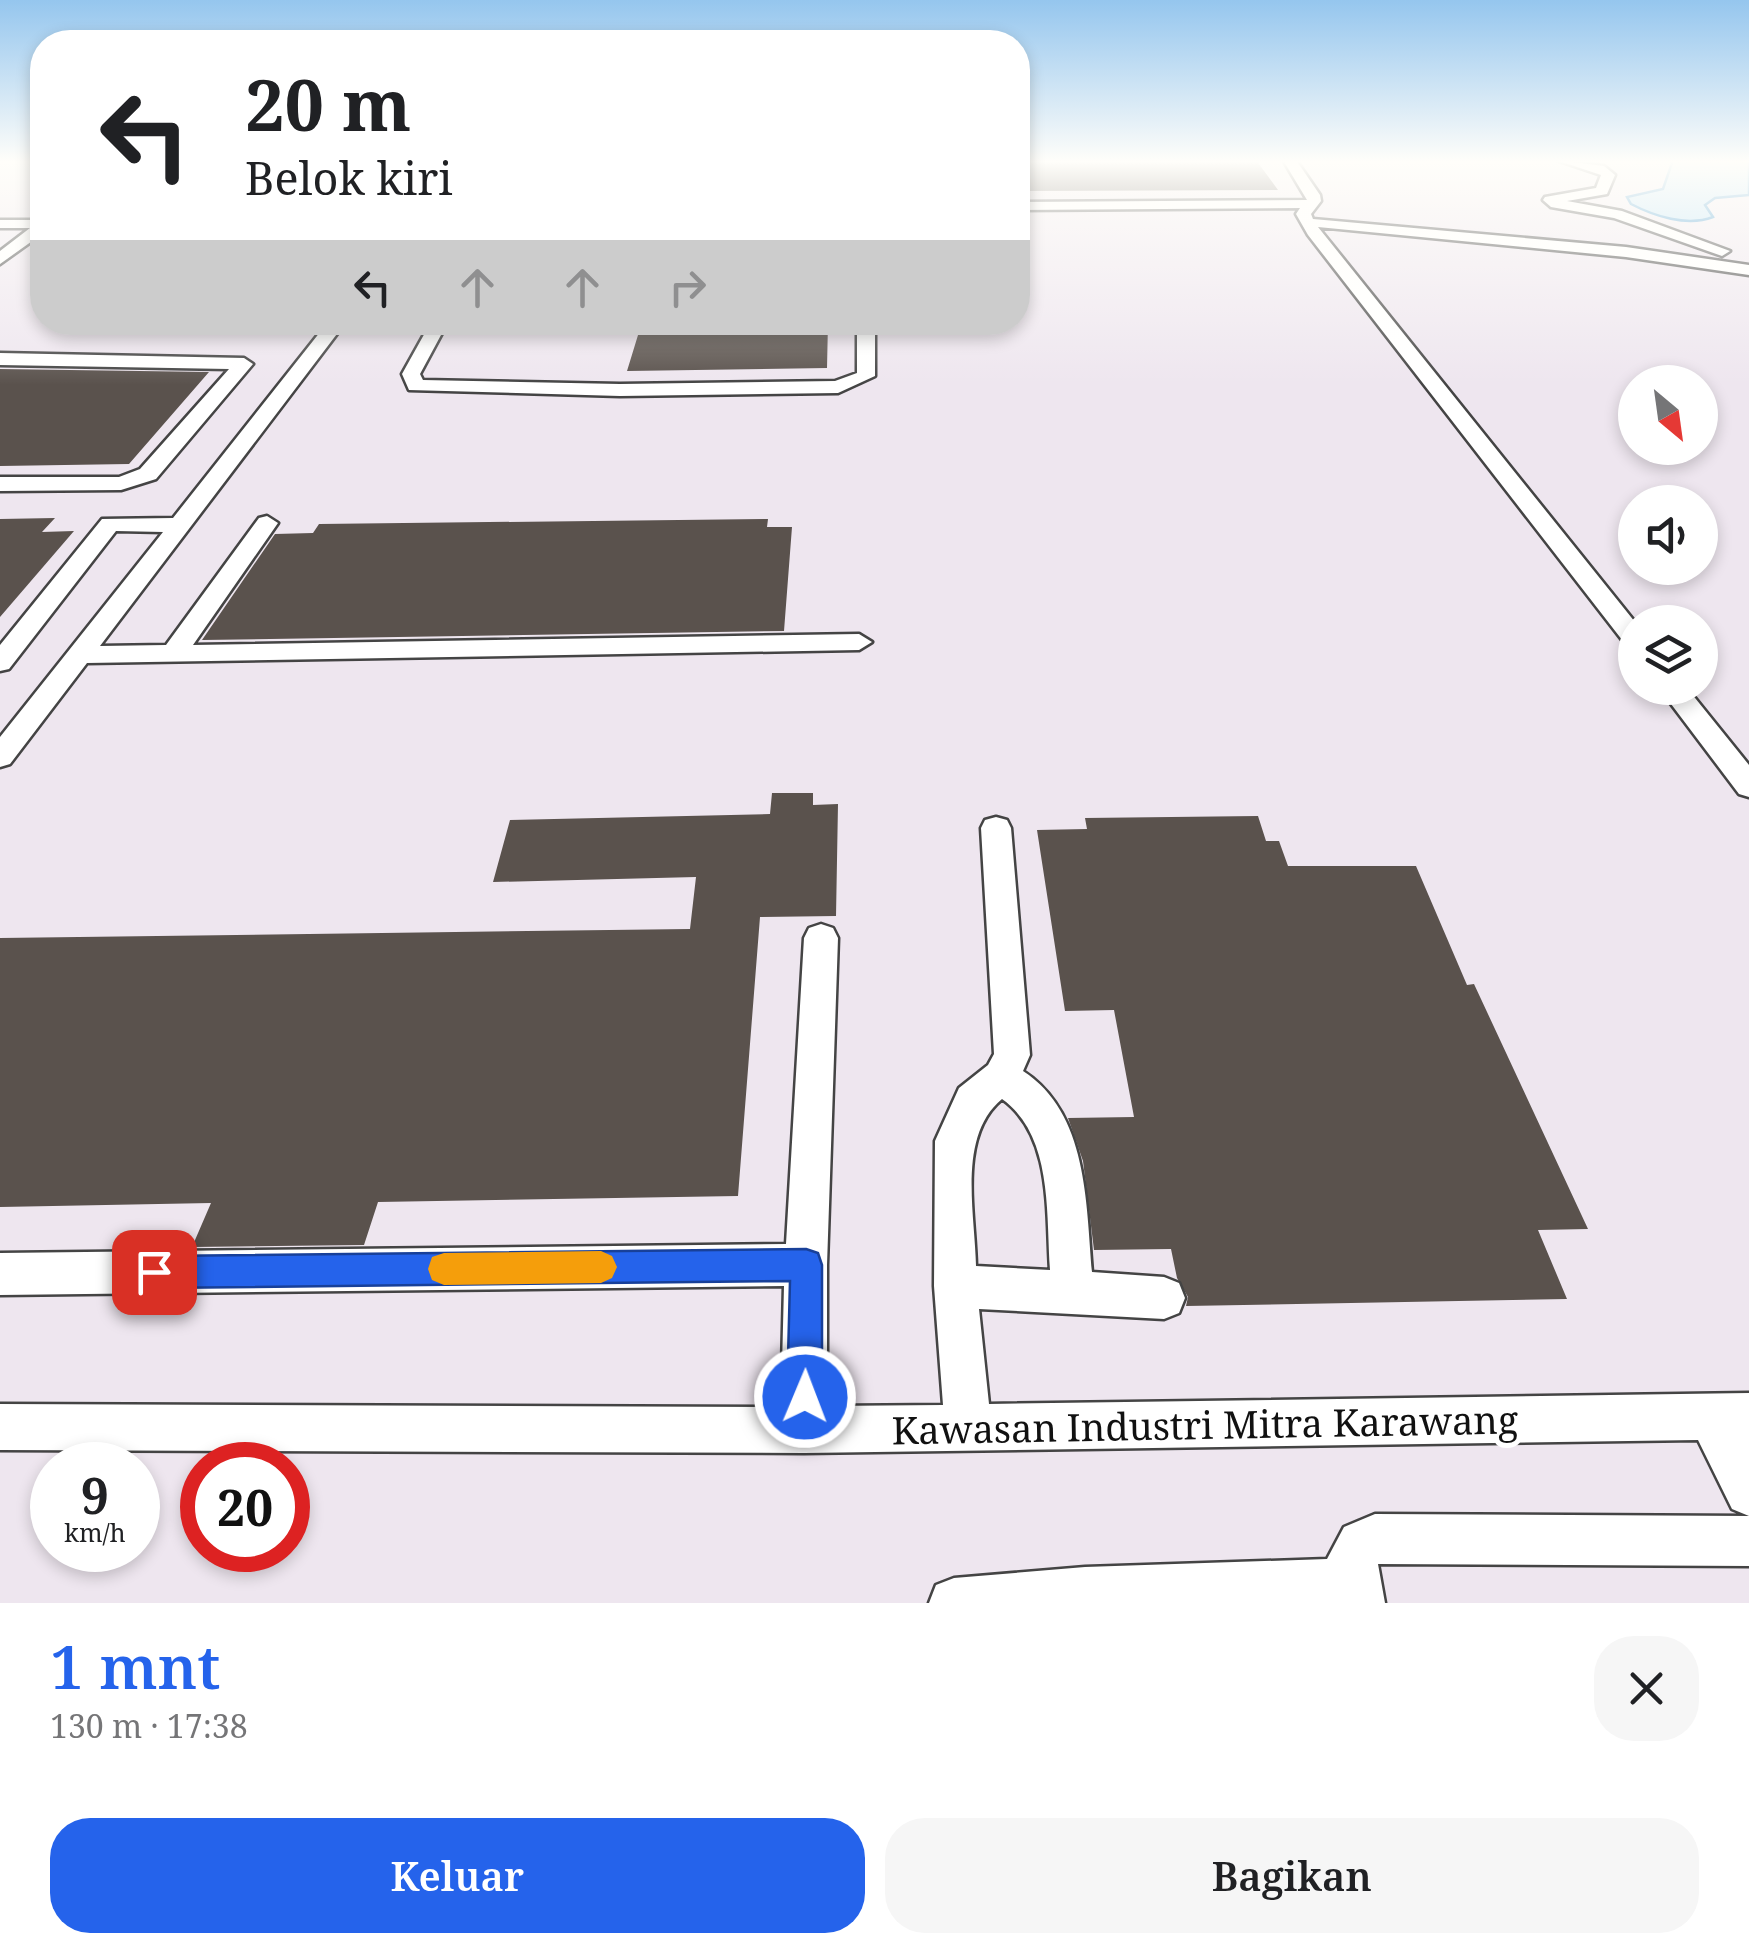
<!DOCTYPE html>
<html lang="id">
<meta charset="utf-8">
<style>
body{margin:0;font-family:"Noto Serif",serif;background:#f6f6f6;color:#202124;height:100vh;display:flex;flex-direction:column;font-size:38px;white-space:nowrap}
*{box-sizing:border-box;margin:0}
p{font-size:32px;color:#757577}
.icon{flex:none;width:55px;height:55px;fill:none;stroke:currentColor;stroke-width:2;stroke-linecap:round;stroke-linejoin:round}
.map{position:relative;height:1603px;overflow:hidden}
.details{display:flex;flex-direction:column;background:#fff;flex:1}
.details>*{flex:none}
.top-card{position:absolute;left:30px;top:30px;width:1000px;height:305px;border-radius:40px;box-shadow:0 5px 15px #0003;background:#fff;color:#202124;overflow:hidden}
.needle{width:65px;rotate:151deg}
.controls{position:absolute;left:1618px;top:365px;display:grid;gap:20px}
.controls a{display:grid;place-items:center;width:100px;height:100px;border-radius:50%;background:#fff;box-shadow:0 5px 15px #0003;font-size:50px}
.speed{position:absolute;left:30px;top:1442px;display:flex;gap:20px;font-size:50px;font-weight:700;text-align:center}
.speed>*{display:grid;place-content:center;width:130px;height:130px;border-radius:50%;background:#fff;box-shadow:0 5px 15px #0003;line-height:1}
.speed small{font-size:25px;font-weight:400}
.speed .limit{border:15px solid #d22;background:#fff;color:#111}
.pin{position:absolute;display:grid;place-items:center;width:85px;height:85px;color:#fff;margin:-42px;border-radius:20px;box-shadow:0 5px 15px #0006}
.me{position:absolute;width:110px;margin:-55px;rotate:1deg;stroke-linejoin:round;filter:drop-shadow(0 0 8px #0008)}
.turn{display:flex;align-items:center;gap:35px;height:210px;padding:0 50px;font-size:45px}
.turn .icon{width:130px;height:130px;stroke-width:2.5}
.turn b{display:block;font-size:70px;line-height:85px}
.lanes{display:flex;align-items:center;height:95px;padding:0 50px;background:#0003;justify-content:center;gap:50px;direction:ltr}
.lanes .off{opacity:.35}
.round{display:grid;place-items:center;flex:none;width:105px;height:105px;border-radius:40px;background:#f6f6f6}
.headline{display:flex;align-items:center;justify-content:space-between;height:170px;padding:0 50px}
h1{font-size:60px;font-weight:600;line-height:75px;color:#2563eb}
.action{display:flex;gap:20px;margin-top:auto;padding:20px 50px}
.action a{flex:1;height:115px;border-radius:40px;background:#2563eb;color:#fff;font-size:40px;font-weight:600;line-height:115px;text-align:center}
.action a+a{background:#f6f6f6;color:#202124}
.map>svg:first-child{display:block}
.industrial{fill:#eee6ef;fill-rule:evenodd}
.water{fill:#b9e0f7;stroke:#3f96cf;stroke-width:2.5}
.building{fill:#5a524d}
.lines{fill:none;stroke-linecap:round;stroke-linejoin:round}
.minor-casing{stroke:#444;stroke-width:5}
.minor{fill:#fff;fill-rule:evenodd}
.route{fill:#2563eb;stroke:#184099;stroke-width:2.5}
.slow{fill:#f59e0b}
.labels{text-anchor:middle;dominant-baseline:central;stroke-width:10;stroke-linejoin:round;paint-order:stroke}
.near-street-label{font-size:38px;fill:#111;stroke:#fff}
</style>
<div class="map">
<svg width="1749" height="1603" viewBox="0 0 1749 1603">
<rect width="100%" height="100%" fill="#fffdf5"/>
<!-- industrial -->
<path class="industrial" d="M0,160H42V322H1018V160H1749V1603H0ZM1635,382H1700V448H1635ZM1635,502H1700V568H1635ZM1635,622H1700V688H1635ZM52,1465H138V1550H52ZM202,1465H288V1550H202Z"/>
<!-- water -->
<path class="water" d="M1673,160H1749V195L1715,198L1705,205L1713,217C1687,227 1654,216 1631,204L1627,197L1663,189Z"/>
<!-- building -->
<path class="building" d="M1018,160H1256L1278,190L1018,191Z
M642,322H828L827,368L627,371Z
M0,369L209,372L129,464L0,466Z
M55,518L42,532L74,531L0,617V519Z
M768,519L767,527H792L784,631L202,640L275,534L313,533L319,524Z
M772,793H813V805L838,804L836,916L760,917L738,1196L378,1202L364,1245L192,1247L211,1203L0,1207V938L690,929L696,877L493,882L510,820L770,814Z
M1258,816L1266,841H1279L1288,866H1416L1467,985L1474,984L1588,1229L1538,1230L1567,1299L1186,1306L1188,1297L1177,1278L1171,1249L1094,1250L1083,1161L1068,1118L1134,1117L1114,1010L1065,1011L1037,830L1087,829L1085,818Z"/>
<g class="lines">
<!-- minor casing -->
<g class="minor-casing">
<path id="minor" d="M1283,160H1296L1320,195L1321,201L1311,214L1313,219L1626,247L1749,265V275L1626,257L1318,227L1635,622V647L1626,645L1308,235L1296,214L1300,208L1018,210V202L1307,200Z
M1556,160L1604,166L1615,175L1607,194L1567,201L1622,211L1730,251L1722,256L1614,218L1551,207L1543,200L1545,197L1596,188L1601,175Z
M0,220H42V234L0,264V251L30,228H0Z
M328,322H346L100,646L166,645L259,518L267,516L278,523L193,645L859,634L872,642L859,650L87,663L10,764L0,767V737L163,532L116,531L9,669L0,671V645L102,519L173,518Z
M431,322H448L420,374L423,380L620,384L835,381L857,373V322H875V376L838,393L620,396L409,390L402,374Z
M0,353L244,358L253,364L156,479L121,490L0,491V477H119L140,469L229,369L0,365Z
M1659,688H1687L1749,765V797L1739,794Z
M996,817L1007,820L1011,828L1030,1055L1023,1071C1088,1113 1086,1203 1092,1272L1164,1277L1179,1283L1185,1298L1179,1313L1164,1319L979,1309L989,1404L1749,1393V1516L1732,1509L1698,1440L804,1453L0,1450V1404L781,1407L784,1286L0,1295V1253L786,1244L804,938L809,928L821,924L833,928L838,938L827,1265V1406L943,1405L934,1286L935,1141L959,1088L988,1065L994,1054L981,828L985,820ZM1002,1099C1053,1135 1046,1213 1050,1270L976,1266C975,1213 957,1136 1002,1099Z
M1375,1514L1749,1516V1566L1378,1564L1385,1603H929L936,1585L954,1578L1085,1567L1327,1559L1344,1527Z"/>
</g>
<!-- minor -->
<use href="#minor" class="minor"/>
</g>
<!-- sky -->
<linearGradient id="sky" x2="0" y2="1"><stop stop-color="#95c6ee"/><stop offset="0.42" stop-color="#fffefa"/><stop offset="1" stop-color="#fffefa" stop-opacity="0"/></linearGradient>
<rect width="1749" height="385" fill="url(#sky)"/>
<!-- route -->
<path class="route" d="M806,1249L818,1253L822,1265V1397L817,1409L805,1414L793,1409L787,1397L790,1281L154,1288L142,1283L137,1272L142,1261L154,1256Z"/>
<!-- slow -->
<path class="slow" d="M601,1251L612,1256L617,1267L612,1278L601,1283L444,1285L432,1280L428,1269L432,1257L444,1253Z"/>
<g class="labels">
<!-- near-street labels -->
<g class="near-street-label">
<text transform="translate(1205 1424) rotate(-1)">Kawasan Industri Mitra Karawang</text>
</g>
</g>
</svg>
<div class="controls">
<a><svg class="needle" viewBox="-14 -14 28 28"><path d="M0-13l5 13h-10z" fill="#e53935"/><path d="M0 13l5-13h-10z" fill="#757577"/></svg></a>
<a><svg class="icon" aria-label="sound" viewBox="0 0 24 24"><path d="M4 9h4l5-4v14l-5-4H4zM17 9q2 3 0 6"/></svg></a>
<a><svg class="icon" aria-label="layers" viewBox="0 0 24 24"><path d="M12 4l9 5-9 5-9-5zM3 14l9 5 9-5"/></svg></a>
</div>
<div class="speed"><div>9<small>km/h</small></div><div class="limit">20</div></div>
<div class="pin" style="left:154px;top:1272px;background:#d93025"><svg class="icon" aria-label="arrive" viewBox="0 0 24 24"><path d="M6 21V4h12l-3 4 3 4H6"/></svg></div>
<svg class="me" style="left:805px;top:1397px" viewBox="-20 -20 40 40"><circle r="17" fill="#2563eb" stroke="#fff" stroke-width="3"/><path d="M0-11L8 9 0 5-8 9z" fill="#fff"/></svg>
<div class="top-card">
<div class="turn"><svg class="icon" aria-label="left" viewBox="0 0 24 24"><path d="M17 20v-9H6M10 6l-5 5 5 5"/></svg><div><b>20 m</b>Belok kiri</div></div>
<div class="lanes"><svg class="icon" aria-label="left" viewBox="0 0 24 24"><path d="M17 20v-9H6M10 6l-5 5 5 5"/></svg><svg class="icon off" aria-label="ahead" viewBox="0 0 24 24"><path d="M12 20V5M6 11l6-6 6 6"/></svg><svg class="icon off" aria-label="ahead" viewBox="0 0 24 24"><path d="M12 20V5M6 11l6-6 6 6"/></svg><svg class="icon off" aria-label="right" viewBox="0 0 24 24"><path d="M7 20v-9h11M14 6l5 5-5 5"/></svg></div>
</div>
</div>
<section class="details">
<div class="headline"><div><h1>1 mnt</h1><p>130 m · 17:38</p></div><a class="round"><svg class="icon" aria-label="close" viewBox="0 0 24 24"><path d="M6 6l12 12M18 6L6 18"/></svg></a></div>
<div class="action"><a>Keluar</a><a>Bagikan</a></div>
</section>
